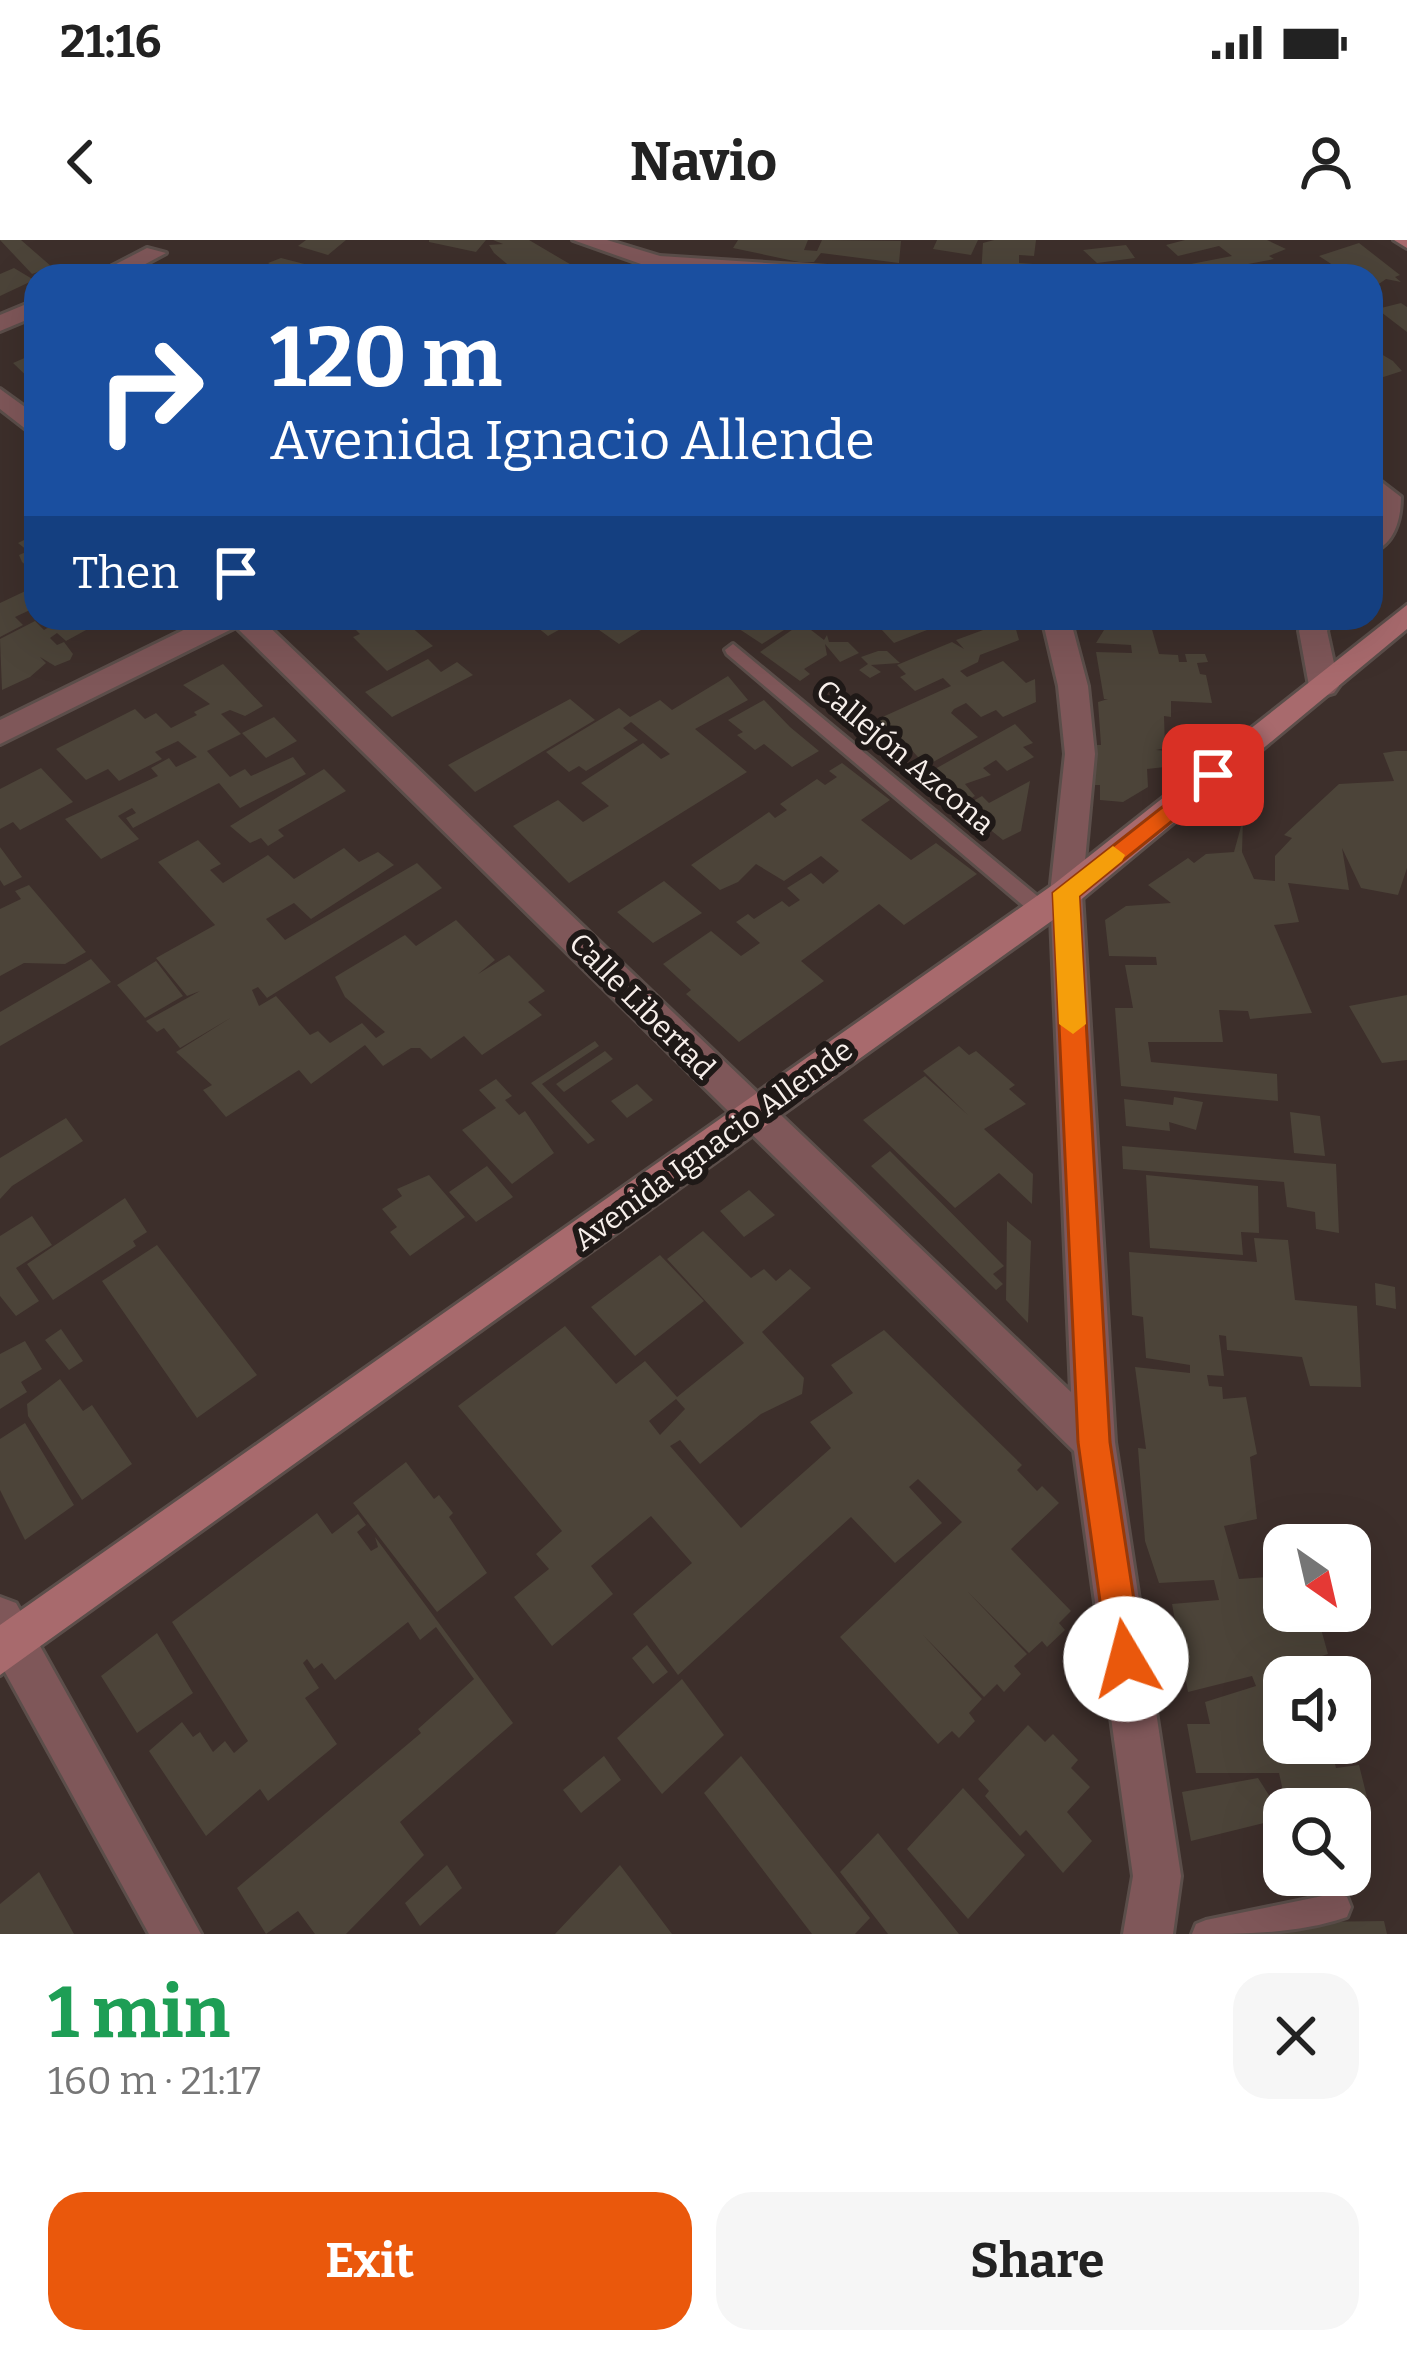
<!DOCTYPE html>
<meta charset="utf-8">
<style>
body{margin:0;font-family:Bitter,serif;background:#f6f6f6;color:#222;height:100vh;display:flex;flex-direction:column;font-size:45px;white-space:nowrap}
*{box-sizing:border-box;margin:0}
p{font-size:39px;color:#767676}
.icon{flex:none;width:66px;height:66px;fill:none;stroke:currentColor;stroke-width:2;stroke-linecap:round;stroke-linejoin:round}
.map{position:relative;height:1694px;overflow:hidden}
.sheet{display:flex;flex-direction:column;background:#fff;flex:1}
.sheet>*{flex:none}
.top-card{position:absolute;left:24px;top:24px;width:1359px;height:366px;border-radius:36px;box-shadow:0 12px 48px #0002;background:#1a4fa0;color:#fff;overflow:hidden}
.needle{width:78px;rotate:146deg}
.fabs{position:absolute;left:1263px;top:1284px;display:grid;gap:24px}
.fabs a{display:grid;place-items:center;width:108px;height:108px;border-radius:24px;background:#fff;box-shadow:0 12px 48px #0002;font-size:60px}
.pin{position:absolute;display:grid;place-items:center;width:102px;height:102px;color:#fff;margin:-51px;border-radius:24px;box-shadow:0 6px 18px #0006}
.me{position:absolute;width:132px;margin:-66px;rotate:352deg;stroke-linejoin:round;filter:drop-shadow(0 0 9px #0008)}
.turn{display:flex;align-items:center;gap:42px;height:252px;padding:0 48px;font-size:54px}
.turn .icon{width:156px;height:156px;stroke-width:2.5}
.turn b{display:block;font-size:84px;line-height:102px}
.then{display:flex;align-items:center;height:114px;padding:0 48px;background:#0003;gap:24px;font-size:45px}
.round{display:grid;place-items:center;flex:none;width:126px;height:126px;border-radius:36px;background:#f6f6f6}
.overview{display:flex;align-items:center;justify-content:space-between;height:204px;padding:0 48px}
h1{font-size:72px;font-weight:700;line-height:90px;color:#1e9e55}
.action{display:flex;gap:24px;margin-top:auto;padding:24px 48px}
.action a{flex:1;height:138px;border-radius:36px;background:#ea580c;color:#fff;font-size:48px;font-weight:700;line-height:138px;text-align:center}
.action a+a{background:#f6f6f6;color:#222}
.status{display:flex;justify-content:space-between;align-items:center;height:84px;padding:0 60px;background:#fff;direction:ltr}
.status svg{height:33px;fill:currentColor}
header{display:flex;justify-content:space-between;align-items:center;height:156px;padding:0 48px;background:#fff;font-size:54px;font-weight:700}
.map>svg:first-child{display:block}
.building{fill:#4c4439;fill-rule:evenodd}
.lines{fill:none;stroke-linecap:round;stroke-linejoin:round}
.service-casing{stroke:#5b4e4a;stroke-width:6}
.minor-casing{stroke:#5b4e4a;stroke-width:6}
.secondary-casing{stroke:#5b4e4a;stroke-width:6}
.service{fill:#7f5759;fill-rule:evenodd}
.minor{fill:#7f5759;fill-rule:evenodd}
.secondary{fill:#a86a6d;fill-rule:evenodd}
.route{fill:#ea580c;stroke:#983908;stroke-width:3}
.slow{fill:#f59e0b}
.labels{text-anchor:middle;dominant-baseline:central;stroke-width:12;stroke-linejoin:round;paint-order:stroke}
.street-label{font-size:30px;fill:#f7efeb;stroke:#1f1917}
</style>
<div class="status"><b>21:16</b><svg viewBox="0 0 49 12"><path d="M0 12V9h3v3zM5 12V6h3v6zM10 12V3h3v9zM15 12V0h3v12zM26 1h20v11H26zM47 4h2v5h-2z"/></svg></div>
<header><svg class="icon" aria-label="back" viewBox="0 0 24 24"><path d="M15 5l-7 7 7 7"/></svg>Navio<svg class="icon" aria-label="person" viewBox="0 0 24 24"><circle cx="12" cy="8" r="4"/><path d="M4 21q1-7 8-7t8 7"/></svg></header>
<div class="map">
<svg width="1407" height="1694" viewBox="0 0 1407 1694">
<rect width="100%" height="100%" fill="#3d2f2b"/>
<!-- building -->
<path class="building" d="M0,0H21L52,27L32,34Z
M306,0H346L328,15L298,6Z
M486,0L476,12L429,2V0Z
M493,0H529L580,30L566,36L519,34L494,13L489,5L503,4Z
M738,0H808L804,10L817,11L822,0L901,1L899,23L821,13L814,22H799L733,8Z
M937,0H978L971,15L933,9Z
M994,0H1036L1034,16L1019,15V23L1033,24L1032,36H981L983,3Z
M1185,0H1267L1286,9L1269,16L1274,19L1243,25L1257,36H1112L1104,29L1140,25L1150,32L1232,16L1219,6L1178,16L1166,5Z
M1359,3L1400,35L1395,37L1401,42L1386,39L1373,48L1371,36L1348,35L1319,16Z
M1126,5L1135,18L1097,23L1083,10Z
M281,18L316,27L288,36L268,23Z
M1082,24L1086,36H1048L1044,26Z
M14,28L34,40L0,56V34Z
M1401,63L1407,67V92L1377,69Z
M1371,108L1393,121L1402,131L1371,141Z
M36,113V145L13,123Z
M36,294V334L22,322L19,315L28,311L18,303Z
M36,346V375L30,370L15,377L23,385L0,397V363Z
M39,378H108L66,401L57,393L50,398L57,405L64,402L73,414L70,420L55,426L40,417L46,423L30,437L2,450L0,399L35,381L44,390L49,387Z
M367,378H401L433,406L387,431L353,397L360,394L351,385Z
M526,378H565L571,383L548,396Z
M598,378H644L652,383L619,404L589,383Z
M732,378H803L762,404L727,381Z
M911,378H920L927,390L894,403L881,389Z
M1086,378H1161L1164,387L1151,386L1159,414L1178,415L1179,422H1187L1185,414H1205L1208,422L1197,423L1200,434L1206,435L1212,463L1171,461V477L1164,476L1165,508L1156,510L1167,511L1165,527L1147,529L1148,547L1123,562L1100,560V545H1095V505H1101L1098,462L1108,459H1104L1096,412L1132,413L1131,405L1096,403L1104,390L1090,389Z
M1013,379L1019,400L980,415L978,422L960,431L967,437L1003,421L1026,443L1035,439L1036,462L1003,477L996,470L981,477L966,463L954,469L951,473L978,497L926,526L900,497L876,504L856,489L951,446L943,438L915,451L900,437L906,434L897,425L952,402L964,409L956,400Z
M802,383L824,400L827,395L829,402H848L859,413L840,422L825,404L827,415L804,429L810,434L800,441L760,412Z
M878,411H887L900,423L871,425L881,432L870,438L859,430L868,424L861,417Z
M428,419L441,432L457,422L473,435L392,477L365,452Z
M223,424L263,466L245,476L230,470L221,474L241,494L207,511L230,537L245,529L251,536L293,517L306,534L240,568L219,543L133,588L126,578L136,573L132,568L118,576L139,599L101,619L65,579L158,536L151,528L169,518L176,527L197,517L178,501L155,512L162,519L119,541L108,529L86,540L56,509L135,469L145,479L156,473L171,488L197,475L194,472L210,464L183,445Z
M728,436L748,460L695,489L747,532L569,643L513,586L558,560L583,582L609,566L581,543L643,503L661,519L670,514L631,482L623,488L638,500L586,531L579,526L569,532L546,512L619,468L630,477L660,460L672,470Z
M570,459L595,480L475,552L448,525Z
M764,460L790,487L819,511L792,527L764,504L755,510L737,495L743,492L728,480Z
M274,477L297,501L266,518L242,493Z
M1015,484L1033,503L1023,507L1034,517L1007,531L996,520L983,528L991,535L965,544L975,556L959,565L919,538Z
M1396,511H1407V628L1398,655L1361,648L1342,608L1349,650L1288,643L1299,682L1274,685L1312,773L1250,779L1248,771L1219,770L1223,802H1148L1151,822L1277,834L1278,861L1121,846L1115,768H1133L1125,725H1157L1156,717L1109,716L1105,680L1126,666L1171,663L1148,645L1188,618L1194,623L1206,614L1234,612L1243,579L1242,612L1254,639L1275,641V616L1292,598L1284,595L1339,544L1394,541L1383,513Z
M842,523L890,560L861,580L911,620L936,603L977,634L904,685L879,664L801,721L824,741L739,802L686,754L691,750L663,724L711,691L741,716L760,703L736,682L748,674L754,679L782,661L789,667L800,660L787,648L811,633L823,644L839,631L821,616L784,641L756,624L738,642L720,650L691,625L769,572L775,578L787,570L780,564L817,539L825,545L837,537L829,531Z
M41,528L73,562L20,590L13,582L0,589V549Z
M324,529L346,551L278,590L284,596L268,606L261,598L250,603L230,586Z
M1030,541L1021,591L1003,600L962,567L982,556L989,563Z
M198,600L221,624L210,630L223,643L268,615L294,639L344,608L359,622L378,612L394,625L311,679L294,663L266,679L285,700L417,623L442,648L267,758L258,747L252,750L259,766L276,756L310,795L318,791L330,803L362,783L376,798L385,792L345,757L335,737L405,695L416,706L456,680L495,720L478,734L509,715L545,751L528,762L542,775L482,815L464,796L431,819L420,808H411L383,826L365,805L311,844L299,830L226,877L203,850L212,845L176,812L232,777L180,808L164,788L157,792L146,781L200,751L187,756L156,718L215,685L158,622Z
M0,607L22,637L4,646L0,640Z
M664,641L702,673L653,703L617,672Z
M29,645L86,712L65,724L24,723L0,736V669L21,659L15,651Z
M91,719L111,742L0,806V772Z
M156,721L183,756L145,778L117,745Z
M1407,755V820L1382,823L1349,766Z
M595,801L599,806L542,844L595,900L588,904L531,843Z
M959,806L969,815L976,811L1015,845L1009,849L1026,864L984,889L1033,934L1032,964L999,933L955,968L863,880L925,836L968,875L923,831Z
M605,811L613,819L564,852L556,844Z
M496,839L512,856L505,860L519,875L525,871L554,913L512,944L462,890L496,868L479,850Z
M637,844L653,860L627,878L611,861Z
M1174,857L1203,862L1196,890L1169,882L1170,891L1126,886L1124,859L1173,865Z
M1290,872L1320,876L1325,916L1294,913Z
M66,878L83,901L12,946L0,959V918Z
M1122,906L1336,924L1339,993L1316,989L1315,972L1287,967L1284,942L1123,929Z
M890,911L1004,1026L993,1034L1003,1044L996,1050L871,926Z
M487,926L513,957L476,982L449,952Z
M429,935L465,977L410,1016L390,992L397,987L382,969L402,956L397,949Z
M1146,935L1258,946L1259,993L1241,992L1243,1015L1150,1008Z
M749,950L775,975L744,997L720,971Z
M125,958L147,992L133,1001L136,1006L53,1060L27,1024Z
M32,976L52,1005L16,1028L39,1061L16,1076L0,1056V996Z
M1007,981L1031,1001L1028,1083L1006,1060Z
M703,991L751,1038L764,1029L776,1041L790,1029L811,1048L762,1092L804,1138L802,1154L761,1174L700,1224L680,1200L670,1206L741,1288L831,1208L810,1182L853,1153L831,1125L884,1090L1022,1225L1017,1230L1037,1251L1042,1246L1059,1263L1011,1309L1071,1371L1059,1383L1065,1390L1047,1407L1042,1401L1029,1413L967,1351L1027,1414L1014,1426L1021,1434L1004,1452L997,1444L984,1457L923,1395L982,1459L969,1473L975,1481L959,1498L952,1491L938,1504L840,1397L962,1282L918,1239L909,1247L942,1283L895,1323L851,1277L678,1435L633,1374L692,1323L651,1276L591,1326L613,1354L552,1406L514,1357L549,1329L536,1314L562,1291L458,1166L565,1086L616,1144L645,1121L677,1157L744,1103L667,1019ZM676,1159L685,1169L660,1195L649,1181Z
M1254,998L1288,1000L1295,1060L1357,1066L1361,1147L1310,1146L1302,1117L1227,1110L1226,1096L1219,1095L1224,1136L1207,1135L1209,1146L1222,1147L1223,1159L1246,1157L1257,1214L1250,1217L1257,1279L1224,1286L1239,1339L1268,1337L1273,1355H1284V1371H1316L1328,1414L1292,1426L1295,1437H1284V1503H1330L1336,1528L1359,1525L1367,1557L1320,1569H1284V1578L1191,1601L1182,1552L1258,1538L1272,1560H1285L1279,1533H1196L1187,1484H1210L1205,1462L1256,1446L1252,1436L1188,1452L1172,1364L1219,1360L1214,1340L1159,1343L1145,1301L1138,1208L1146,1209L1135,1127L1190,1133V1125L1146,1118L1143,1077L1132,1075L1129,1012L1257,1022Z
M157,1005L257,1135L197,1178L102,1041Z
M660,1015L704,1061L635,1116L591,1067Z
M1375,1043L1395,1047L1396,1069L1376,1065Z
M61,1089L83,1121L69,1130L45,1100Z
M25,1101L42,1129L21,1142L27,1152L0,1169V1114Z
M60,1139L83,1171L92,1165L132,1224L82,1260L28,1176L27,1164Z
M25,1183L74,1265L25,1300L0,1250V1199Z
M406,1222L434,1259L439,1255L453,1273L449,1277L487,1333L437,1372L353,1263Z
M317,1273L332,1294L358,1274L366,1285L357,1292L371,1311L378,1307L375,1297L513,1483L400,1582L424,1615L346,1694H315L298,1671L266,1694L237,1648L421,1493L418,1489L474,1439L436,1387L420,1400L408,1382L335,1440L322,1423L314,1429L307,1419L303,1423L319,1448L305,1458L337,1504L268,1561L260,1549L206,1596L149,1511L182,1482L193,1497L200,1492L213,1512L225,1501L234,1513L248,1501L172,1382Z
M157,1393L193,1453L137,1493L101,1436Z
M647,1405L668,1432L653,1444L632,1418Z
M682,1439L724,1495L662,1554L617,1498Z
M1028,1485L1045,1502L1053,1494L1078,1520L1071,1528L1090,1547L1067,1572L1092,1601L1063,1633L1026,1590L1020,1596L985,1556L989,1551L978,1539Z
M604,1516L621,1540L581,1573L563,1550Z
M741,1516L870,1678L855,1694H812L704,1553Z
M963,1548L1025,1615L968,1679L907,1609Z
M878,1593L959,1694H888L840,1632Z
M447,1625L462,1648L420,1686L405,1663Z
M620,1625L672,1694H555Z
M39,1632L74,1694H0V1664Z
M1384,1681L1387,1694H1232L1230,1683Z"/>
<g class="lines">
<!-- service casing -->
<g class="service-casing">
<path id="service" d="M733,404L1047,664L1050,669L1047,674H1033L727,414L725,410Z
M1337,1653L1347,1657L1351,1667L1347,1677C1298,1694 1243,1694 1192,1694L1196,1684L1206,1680Z"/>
</g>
<!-- minor casing -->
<g class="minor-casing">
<path id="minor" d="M573,0H607L660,16L858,29L869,36L658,30Z
M147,8L166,13L123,36H93Z
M36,60V76L0,91V75Z
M0,149L36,175V197L0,169Z
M1371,234L1401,257C1401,278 1395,305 1371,312Z
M208,378H260L1071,1152L1050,653L1065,514L1058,446L1042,378H1070L1088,446L1095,514L1082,653L1115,1202L1181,1636L1173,1694H1123L1133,1636L1074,1211L236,387L0,504V480Z
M1304,378H1332L1327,391L1339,446L1334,453L1324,456L1309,446L1299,391Z
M0,1357L16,1363L201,1694H149L0,1423Z"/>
</g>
<!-- secondary casing -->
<g class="secondary-casing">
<path id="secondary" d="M1394,0H1407V8Z
M1407,365V389L1078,662L0,1435V1385L1054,644Z"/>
</g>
<!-- service -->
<use href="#service" class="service"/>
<!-- minor -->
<use href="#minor" class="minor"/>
<!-- secondary -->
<use href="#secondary" class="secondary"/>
</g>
<!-- route -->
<path class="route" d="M1213,527L1222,529V541L1079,656L1110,1202L1143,1419L1138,1431L1126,1436L1113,1431L1108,1419L1078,1202L1053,653Z"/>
<!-- slow -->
<path class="slow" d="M1113,606L1125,615L1122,621L1079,656L1086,784L1073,794L1059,784L1053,653Z"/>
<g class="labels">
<!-- street labels -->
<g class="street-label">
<text transform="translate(905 517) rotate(40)">Callejón Azcona</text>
<text transform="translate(642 766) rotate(45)">Calle Libertad</text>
<text transform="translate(713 905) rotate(-36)">Avenida Ignacio Allende</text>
</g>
</g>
</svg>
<div class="fabs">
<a><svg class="needle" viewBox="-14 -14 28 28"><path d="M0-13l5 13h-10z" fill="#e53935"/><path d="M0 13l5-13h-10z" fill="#767676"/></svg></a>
<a><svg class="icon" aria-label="sound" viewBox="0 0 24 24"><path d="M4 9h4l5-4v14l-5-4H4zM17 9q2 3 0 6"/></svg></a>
<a><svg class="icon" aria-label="search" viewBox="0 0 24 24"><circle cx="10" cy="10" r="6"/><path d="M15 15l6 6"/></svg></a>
</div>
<div class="pin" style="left:1213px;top:535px;background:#d93025"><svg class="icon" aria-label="arrive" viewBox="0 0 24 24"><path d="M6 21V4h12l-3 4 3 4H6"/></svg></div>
<svg class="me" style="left:1126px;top:1419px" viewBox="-20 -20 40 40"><circle r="19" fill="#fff"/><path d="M0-13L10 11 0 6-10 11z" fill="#ea580c"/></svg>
<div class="top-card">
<div class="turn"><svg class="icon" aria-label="right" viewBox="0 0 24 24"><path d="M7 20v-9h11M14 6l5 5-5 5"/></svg><div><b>120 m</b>Avenida Ignacio Allende</div></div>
<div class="then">Then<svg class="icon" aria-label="arrive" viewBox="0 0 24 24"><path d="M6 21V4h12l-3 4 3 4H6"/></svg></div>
</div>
</div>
<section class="sheet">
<div class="overview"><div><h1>1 min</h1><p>160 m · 21:17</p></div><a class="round"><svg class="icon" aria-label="close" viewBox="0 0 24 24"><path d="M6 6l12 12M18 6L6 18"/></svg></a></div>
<div class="action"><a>Exit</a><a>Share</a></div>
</section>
